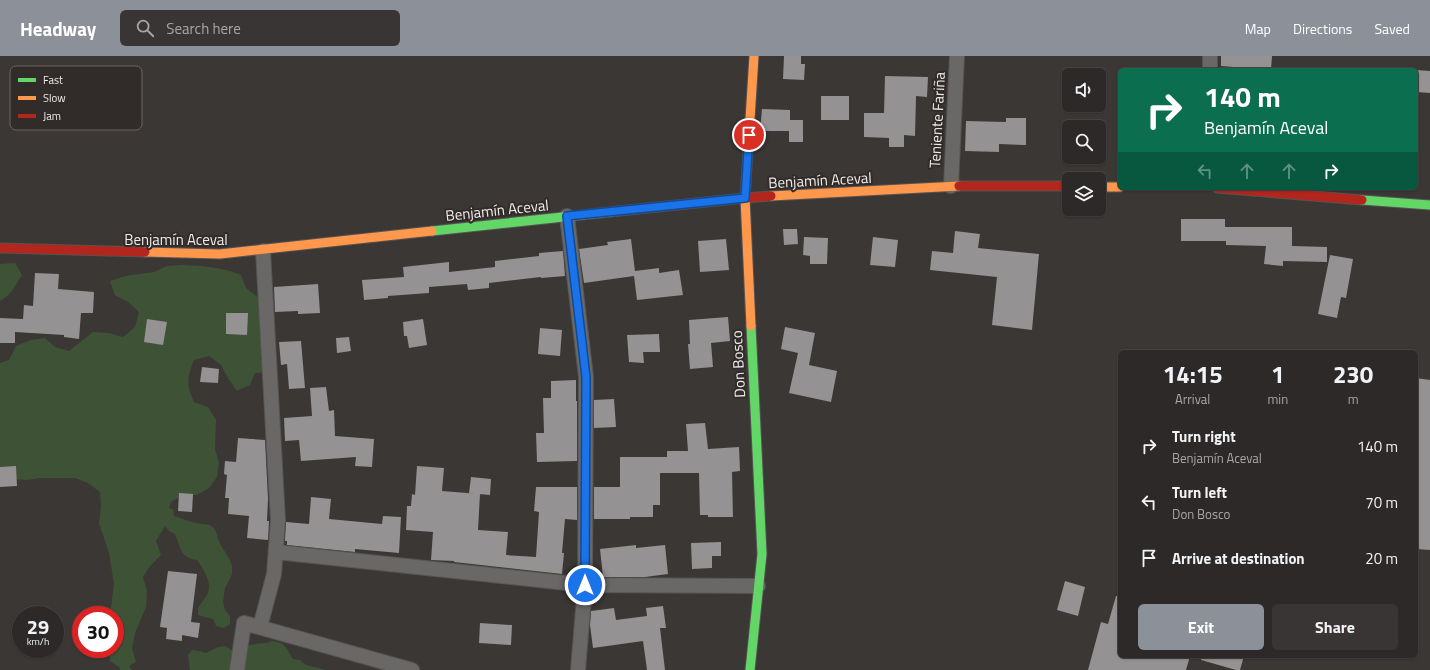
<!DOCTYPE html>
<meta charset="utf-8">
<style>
body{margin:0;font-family:"Titillium Web",sans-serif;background:#383534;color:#f1f3f6;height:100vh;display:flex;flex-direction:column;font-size:15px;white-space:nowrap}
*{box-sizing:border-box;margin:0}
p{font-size:13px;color:#a6a6a8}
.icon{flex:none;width:22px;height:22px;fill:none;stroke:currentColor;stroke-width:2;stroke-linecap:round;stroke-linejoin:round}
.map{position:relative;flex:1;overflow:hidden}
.drawer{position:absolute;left:1118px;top:294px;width:300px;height:308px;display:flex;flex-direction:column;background:#2c2928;border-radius:6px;box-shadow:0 1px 3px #0004,0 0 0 1px #484545}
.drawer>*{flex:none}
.hud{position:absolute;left:1118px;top:12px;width:300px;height:122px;border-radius:6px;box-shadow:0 1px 3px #0004,0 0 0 1px #484545;background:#0b6e4f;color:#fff;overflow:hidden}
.buttons{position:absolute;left:1062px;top:12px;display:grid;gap:8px}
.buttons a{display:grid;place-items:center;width:44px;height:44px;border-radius:6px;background:#2c2928;box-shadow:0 1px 3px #0004,0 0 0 1px #484545;font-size:20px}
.speed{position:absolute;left:12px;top:550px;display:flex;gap:8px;font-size:20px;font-weight:700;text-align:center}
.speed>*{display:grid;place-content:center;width:52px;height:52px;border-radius:50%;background:#2c2928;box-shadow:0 1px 3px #0004,0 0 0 1px #484545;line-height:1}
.speed small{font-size:10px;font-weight:400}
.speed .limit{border:6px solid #d22;background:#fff;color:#111}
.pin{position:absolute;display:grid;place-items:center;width:34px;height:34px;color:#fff;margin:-17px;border:2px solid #fff;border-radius:50%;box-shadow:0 1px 4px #0007}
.me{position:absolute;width:44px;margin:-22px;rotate:0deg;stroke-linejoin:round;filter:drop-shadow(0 0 3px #0008)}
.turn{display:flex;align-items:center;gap:14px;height:84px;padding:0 20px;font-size:18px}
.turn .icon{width:52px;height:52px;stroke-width:2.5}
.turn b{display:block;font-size:28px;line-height:34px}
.lanes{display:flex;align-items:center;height:38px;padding:0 20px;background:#0003;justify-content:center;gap:20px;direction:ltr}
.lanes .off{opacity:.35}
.eta{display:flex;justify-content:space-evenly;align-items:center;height:68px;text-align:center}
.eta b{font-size:24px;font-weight:700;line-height:28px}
.button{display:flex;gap:8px;margin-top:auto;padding:8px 20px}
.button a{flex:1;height:46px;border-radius:6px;background:#8c9099;color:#fff;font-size:16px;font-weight:700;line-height:46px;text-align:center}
.button a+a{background:#383534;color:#f1f3f6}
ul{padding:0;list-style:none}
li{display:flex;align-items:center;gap:12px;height:56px;padding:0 20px}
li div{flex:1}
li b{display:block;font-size:15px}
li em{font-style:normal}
header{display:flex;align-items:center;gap:24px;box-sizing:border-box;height:56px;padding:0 20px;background:#8c9099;color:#fff}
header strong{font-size:19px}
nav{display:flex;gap:22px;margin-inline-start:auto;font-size:14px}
.search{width:280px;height:36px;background:#383534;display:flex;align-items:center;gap:10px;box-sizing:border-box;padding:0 14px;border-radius:6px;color:#a6a6a8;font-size:15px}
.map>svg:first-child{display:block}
.green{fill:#3e5335}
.building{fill:#949292}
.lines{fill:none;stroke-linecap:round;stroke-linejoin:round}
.street-casing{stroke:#565453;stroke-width:16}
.fast-casing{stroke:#565453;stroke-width:11}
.slow-casing{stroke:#565453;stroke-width:11}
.jam-casing{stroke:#565453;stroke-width:11}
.street{stroke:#6a6867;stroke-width:14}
.fast{stroke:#63d668;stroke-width:9}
.slow{stroke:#ff974d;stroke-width:9}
.jam{stroke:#b3261e;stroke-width:9}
.route-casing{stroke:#114b97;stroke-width:10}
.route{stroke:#1a73e8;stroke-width:7}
.labels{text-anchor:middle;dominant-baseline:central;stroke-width:4;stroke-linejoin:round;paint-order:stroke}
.street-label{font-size:15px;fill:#efebea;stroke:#312c2a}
.key{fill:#312c2a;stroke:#6a6564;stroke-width:1}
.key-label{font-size:11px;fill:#efebea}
</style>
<header>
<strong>Headway</strong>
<div class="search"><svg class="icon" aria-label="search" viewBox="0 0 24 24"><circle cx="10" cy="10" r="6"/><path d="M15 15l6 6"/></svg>Search here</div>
<nav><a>Map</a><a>Directions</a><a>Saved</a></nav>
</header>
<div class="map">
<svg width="1430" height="614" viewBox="0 0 1430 614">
<rect width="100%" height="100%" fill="#3a3735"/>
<!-- green -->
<path class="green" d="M15,207L22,219C16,229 10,240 0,245V208Z
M182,209C203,210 222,211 241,219L246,232L260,243L269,316L255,317L250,329L237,335L228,322L221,309L209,300L194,304C187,322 186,328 194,346L208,351L216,364L215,393L219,406L217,421L209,432L197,439H183L171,446L169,452L173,453L174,460L195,467L210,469L215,473L220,488L229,502L232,510V518L225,532L223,546L225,554L230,560V568L224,572L216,570L213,563L198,559V552C200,548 204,544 207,539C213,527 204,514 197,504C180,501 181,493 175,478L169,475L165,470L156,485L161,499L150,510L143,521L147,535L146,551L135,577L132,592L136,606L129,610L132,614H120V612L110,605V593H115V559H110L114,528L109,497L99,467L101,451L100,436L88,427L75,422H41L26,424L12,423L0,418V307L9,304L16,290L31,284L45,282L55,291L69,295L93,276L109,277L123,281L135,271L139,256L128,246L115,239L110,225L125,220L154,216L167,210Z
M272,585C285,586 287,593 293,603L300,604L306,609L326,614H190L188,599L192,594L199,595L206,597L218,591L226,590L231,594C238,594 243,591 250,589C257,587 265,588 272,585Z"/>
<!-- building -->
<path class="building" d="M784,0H801V8H805L804,24L783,23Z
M1221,0H1272L1271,14L1221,10Z
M1416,14L1430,15V37L1416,36Z
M885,20L928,21L927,41L916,40L915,80L904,79V91H889V82L864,81V57H884Z
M821,40H849V64H821Z
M762,53L790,54V64H803V86H789V75H760Z
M1006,62H1026V89L999,88V96L965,95L966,65L1006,66Z
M1181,163H1225V171H1292V190L1327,191V206L1283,205V210L1264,208L1266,190L1226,189V185H1181Z
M783,173H797L798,188L784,189Z
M955,175L980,178L978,192L1039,198L1032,274L992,269L997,221L930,214L932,195L953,197Z
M804,181L828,182L827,208H810V200L803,199Z
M873,181L898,184L895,211L870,209Z
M631,183L635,215L659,212V217L679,214L683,239L637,244L634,220L584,227L579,193L608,189L607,186Z
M726,183L729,214L700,216L698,185Z
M563,195L565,220L541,222V221L489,227V232L468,234L467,228L429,231V237L388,240V242L364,244L362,224L404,221L403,211L449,206V216L495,211V205L539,200V197Z
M1330,199L1353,203L1346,242L1341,241L1337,262L1318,258Z
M35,217L59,218L58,233L94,236L93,257H81L79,283L64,281V279L15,276V287H0V262L23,263L24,249L33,250Z
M318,228L320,257L298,258V255L275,256L274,231Z
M226,257H248L247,279L226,278Z
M728,261L730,285L711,287L713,311L690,313L688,288H690L689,264Z
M147,263L167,266L163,289L144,286Z
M423,263L427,289L409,292L407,280H404L403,266Z
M785,271L815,277L809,309L837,315L831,346L789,337L798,297L781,293Z
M540,272L562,274L560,300L538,298Z
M659,278L660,296H643L644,307L629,306L627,279Z
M349,281L351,295L337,297L336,282Z
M301,285L305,332L289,333L287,308L281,309L279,286Z
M202,311L219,313L218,327L200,326Z
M1416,322L1430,324V494L1416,493Z
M576,324V345H577V405L537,406L536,377H544L543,342H551V325Z
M326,331L329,355L334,354L335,380L374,383L372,411L355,410L356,401L301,405L299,384L285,385L284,362L312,360L310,332Z
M614,343L616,371L594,372V344Z
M705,367L708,393L739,391L740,415L732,416L733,461H708V459H700L699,417H660V449H653V461H630V463H594V431H620V401H667V395H688L686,368Z
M238,382L265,384L268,443L267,465H269L268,484L247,482L249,460L228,458L229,442H225L227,419L224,418L225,405L236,406Z
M16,410L17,430L0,431V411Z
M417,410L444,412L442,435L480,438L478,474L508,476L506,499L536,501L539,456L534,455L536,431H577V464L565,463L562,497H564L562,518L454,506V505L431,504L433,476L406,474L407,450H411L412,438L415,439Z
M471,421L491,423L490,439L469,437Z
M179,437L193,438L192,456L178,455Z
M311,441L331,443L329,463L382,468L383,460L401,461L399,497L355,493V496L287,489V485H285L286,466L309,468Z
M721,486V500H712V512L692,513L691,487Z
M636,489V492L665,489L668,518L645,521H603L600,493Z
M168,515L197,518L191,566L200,567L198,582L182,579V585L166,583L167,572L160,571Z
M1065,525L1085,531L1078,560L1057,554Z
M1116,540H1120V600H1190L1186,614H1088L1101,566L1108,568Z
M663,550L666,572H660L665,614H647L643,585L593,592L590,569L591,555L614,552L616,564L647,560L646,552Z
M480,567L512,569L511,589L479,587Z
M1201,600H1244L1240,614H1236L1201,604Z"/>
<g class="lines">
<!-- street casing -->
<g class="street-casing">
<path id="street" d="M1210,14V0
M951,130L957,0
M567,160L586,321L585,529L578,614
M276,496L585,529L758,530
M260,571L274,518L278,464L263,195
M237,614L244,567L412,614"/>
</g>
<!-- fast casing -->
<g class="fast-casing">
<path id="fast" d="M1362,144L1430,149
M432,175L619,155
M750,614L762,498L751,270"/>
</g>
<!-- slow casing -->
<g class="slow-casing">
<path id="slow" d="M1099,131H1120
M771,140L959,130
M145,196L220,198L432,175
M751,270L745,142L754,0"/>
</g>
<!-- jam casing -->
<g class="jam-casing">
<path id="jam" d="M959,130H1069
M1217,132L1362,144
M619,155L745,142L771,140
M0,192L145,196"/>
</g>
<!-- street -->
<use href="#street" class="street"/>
<!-- fast -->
<use href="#fast" class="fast"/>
<!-- slow -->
<use href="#slow" class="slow"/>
<!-- jam -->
<use href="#jam" class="jam"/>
</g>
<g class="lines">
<!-- route casing -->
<g class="route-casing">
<path id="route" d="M585,529L586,321L567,160L745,142L749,79"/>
</g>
<!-- route -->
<use href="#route" class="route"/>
</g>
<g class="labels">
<!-- street labels -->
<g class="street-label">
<text transform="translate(937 64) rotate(-87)">Teniente Fariña</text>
<text transform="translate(820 124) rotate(-3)">Benjamín Aceval</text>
<text transform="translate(497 154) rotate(-6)">Benjamín Aceval</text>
<text x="176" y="183">Benjamín Aceval</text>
<text transform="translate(738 308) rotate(-93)">Don Bosco</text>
</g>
</g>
<!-- legend -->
<rect x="10" y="10" width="132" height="64" rx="6" class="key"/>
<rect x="18" y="22" width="18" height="4" fill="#63d668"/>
<rect x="18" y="40" width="18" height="4" fill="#ff974d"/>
<rect x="18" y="58" width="18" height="4" fill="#b3261e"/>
<g class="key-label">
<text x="43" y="28">Fast</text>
<text x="43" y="46">Slow</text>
<text x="43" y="64">Jam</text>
</g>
</svg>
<div class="buttons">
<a><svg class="icon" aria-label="sound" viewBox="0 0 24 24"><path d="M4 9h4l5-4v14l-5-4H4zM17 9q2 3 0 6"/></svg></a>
<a><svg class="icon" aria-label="search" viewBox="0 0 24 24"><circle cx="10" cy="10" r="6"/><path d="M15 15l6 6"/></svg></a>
<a><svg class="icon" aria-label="layers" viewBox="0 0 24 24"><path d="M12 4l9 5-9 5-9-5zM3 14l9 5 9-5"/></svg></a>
</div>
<div class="speed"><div>29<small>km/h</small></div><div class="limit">30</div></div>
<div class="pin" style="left:749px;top:79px;background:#d93025"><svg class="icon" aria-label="arrive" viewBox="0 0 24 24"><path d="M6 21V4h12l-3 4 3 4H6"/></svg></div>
<svg class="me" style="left:585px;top:529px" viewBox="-20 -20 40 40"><circle r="17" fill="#1a73e8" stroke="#fff" stroke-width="3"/><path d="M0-11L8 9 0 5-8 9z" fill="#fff"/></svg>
<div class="hud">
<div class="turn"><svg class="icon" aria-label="right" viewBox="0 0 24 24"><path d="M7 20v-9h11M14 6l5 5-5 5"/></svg><div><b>140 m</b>Benjamín Aceval</div></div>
<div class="lanes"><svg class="icon off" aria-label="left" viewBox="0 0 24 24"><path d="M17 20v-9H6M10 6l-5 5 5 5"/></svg><svg class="icon off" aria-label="ahead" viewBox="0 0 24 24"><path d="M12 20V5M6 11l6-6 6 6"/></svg><svg class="icon off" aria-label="ahead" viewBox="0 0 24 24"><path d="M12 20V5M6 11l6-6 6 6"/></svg><svg class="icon" aria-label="right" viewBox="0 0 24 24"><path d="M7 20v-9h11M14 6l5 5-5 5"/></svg></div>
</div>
<section class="drawer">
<div class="eta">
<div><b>14:15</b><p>Arrival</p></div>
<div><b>1</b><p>min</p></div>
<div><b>230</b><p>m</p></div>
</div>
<ul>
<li><svg class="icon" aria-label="right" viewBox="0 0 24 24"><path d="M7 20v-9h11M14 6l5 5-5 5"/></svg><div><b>Turn right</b><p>Benjamín Aceval</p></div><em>140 m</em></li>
<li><svg class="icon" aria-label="left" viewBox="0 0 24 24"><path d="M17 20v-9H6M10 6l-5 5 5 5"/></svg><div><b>Turn left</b><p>Don Bosco</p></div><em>70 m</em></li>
<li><svg class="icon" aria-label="arrive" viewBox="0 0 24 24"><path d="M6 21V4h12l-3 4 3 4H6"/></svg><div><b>Arrive at destination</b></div><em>20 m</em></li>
</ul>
<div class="button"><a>Exit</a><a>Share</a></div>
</section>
</div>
